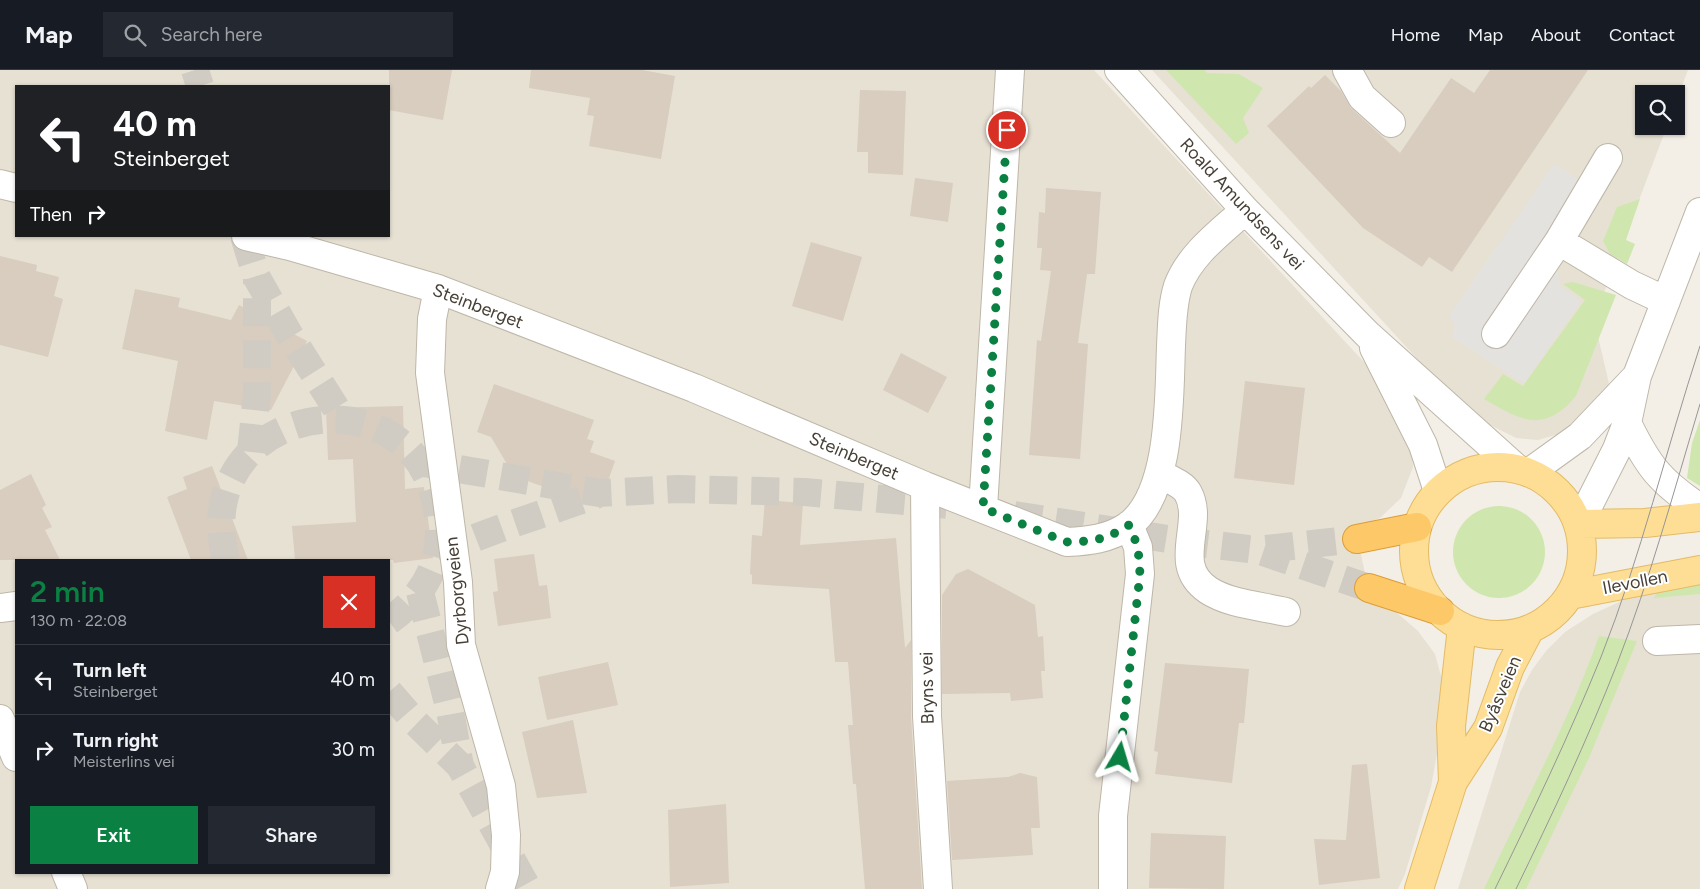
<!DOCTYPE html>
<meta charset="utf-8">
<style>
body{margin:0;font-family:Figtree,sans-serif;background:#242831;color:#f1f3f6;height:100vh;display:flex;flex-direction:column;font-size:19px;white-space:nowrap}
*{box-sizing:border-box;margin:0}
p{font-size:16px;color:#9ea1a6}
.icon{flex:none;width:28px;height:28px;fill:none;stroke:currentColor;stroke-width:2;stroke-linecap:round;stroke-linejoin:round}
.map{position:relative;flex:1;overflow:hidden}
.details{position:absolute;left:15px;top:489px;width:375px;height:315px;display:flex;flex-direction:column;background:#171b24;border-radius:0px;box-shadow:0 1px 4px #0004}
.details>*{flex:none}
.guide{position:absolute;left:15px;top:15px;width:375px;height:152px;border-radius:0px;box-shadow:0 1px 4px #0004;background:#202124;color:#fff;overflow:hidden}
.fabs{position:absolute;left:1635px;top:15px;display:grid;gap:10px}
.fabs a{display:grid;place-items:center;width:50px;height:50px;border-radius:0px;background:#171b24;box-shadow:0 1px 4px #0004;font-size:25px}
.pin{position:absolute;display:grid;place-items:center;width:42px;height:42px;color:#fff;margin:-21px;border:2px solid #fff;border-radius:50%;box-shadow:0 1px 5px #0007}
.me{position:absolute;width:55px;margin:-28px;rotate:7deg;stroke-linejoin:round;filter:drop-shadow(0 0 4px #0008)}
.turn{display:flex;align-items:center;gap:18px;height:105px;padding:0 15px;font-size:22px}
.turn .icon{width:65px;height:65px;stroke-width:2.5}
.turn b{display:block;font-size:35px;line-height:42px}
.then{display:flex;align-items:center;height:48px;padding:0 15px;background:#0003;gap:10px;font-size:19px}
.round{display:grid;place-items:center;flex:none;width:52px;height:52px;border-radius:0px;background:#242831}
.summary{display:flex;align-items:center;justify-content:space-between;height:85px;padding:0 15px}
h1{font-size:30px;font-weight:600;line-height:38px;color:#0b8043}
.action{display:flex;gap:10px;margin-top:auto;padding:10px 15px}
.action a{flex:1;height:58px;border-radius:0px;background:#0b8043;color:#fff;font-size:20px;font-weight:600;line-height:58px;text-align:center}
.action a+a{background:#242831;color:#f1f3f6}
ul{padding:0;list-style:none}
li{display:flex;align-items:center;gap:15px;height:70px;padding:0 15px;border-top:1px solid #363941}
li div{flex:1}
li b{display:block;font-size:19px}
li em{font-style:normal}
header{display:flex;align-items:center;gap:30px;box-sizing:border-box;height:70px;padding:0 25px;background:#171b24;border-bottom:1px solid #363941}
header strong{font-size:24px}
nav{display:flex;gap:28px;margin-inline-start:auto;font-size:18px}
.search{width:350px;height:45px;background:#242831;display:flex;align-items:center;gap:12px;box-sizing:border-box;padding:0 18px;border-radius:0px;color:#9ea1a6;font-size:19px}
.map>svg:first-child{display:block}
.residential{fill:#e7e1d4;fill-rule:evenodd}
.green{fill:#cfe7af}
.parking{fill:#e4e2de}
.building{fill:#d8cdbf}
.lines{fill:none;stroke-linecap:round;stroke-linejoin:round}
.highway-tunnel{stroke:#d0ccc3;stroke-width:28;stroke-dasharray:28 14;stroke-linecap:butt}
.minor-casing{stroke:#beb7a9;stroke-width:30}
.major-casing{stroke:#e3bb64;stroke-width:30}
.highway-casing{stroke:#dc9d37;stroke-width:30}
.minor{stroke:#fff;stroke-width:28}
.major{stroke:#fede95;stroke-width:28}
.highway{stroke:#fdc968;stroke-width:28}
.tram{stroke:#969696;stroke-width:1}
.route{stroke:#0b8043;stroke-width:9;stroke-dasharray:0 16.2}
.labels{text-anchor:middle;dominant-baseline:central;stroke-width:4;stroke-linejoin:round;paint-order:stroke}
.street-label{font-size:18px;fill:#463f36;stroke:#fff}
</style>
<header>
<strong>Map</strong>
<div class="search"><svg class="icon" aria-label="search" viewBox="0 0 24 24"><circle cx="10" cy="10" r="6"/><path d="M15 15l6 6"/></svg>Search here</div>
<nav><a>Home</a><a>Map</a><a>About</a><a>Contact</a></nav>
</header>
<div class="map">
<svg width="1700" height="819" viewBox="0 0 1700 819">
<rect width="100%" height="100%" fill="#f3efe6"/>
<!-- residential -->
<path class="residential" d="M0,0H1094L1375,304L1410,368L1413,397L1401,428L1380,448L1355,458L1371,530L1397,543L1418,561L1435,584L1443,613L1439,673L1431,717L1405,804L1398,819H0ZM16,16H389V166H16ZM16,490H389V802H16Z
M1152,0H1688L1676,32V24H1644V56H1667L1594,249L1610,318L1566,362L1538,370L1516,368L1482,351L1455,330Z
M1700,511V819H1458L1520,622L1532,600L1546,581L1565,562L1593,544L1628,528Z"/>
<!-- green -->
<path class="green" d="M1166,0H1205L1207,3L1239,4L1263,18L1243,48L1249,63L1236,74Z
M1640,129L1626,170L1635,174L1627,194L1610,184L1603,171L1617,137Z
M1573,212L1616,225L1576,326C1544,364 1522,351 1484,329L1503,304L1523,316L1585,230L1563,214Z
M1700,350V416L1687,408L1692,373Z
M1453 482a46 46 0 1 1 92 0a46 46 0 1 1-92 0Z
M1700,511V524L1654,528L1658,520Z
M1599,566L1637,571L1589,688L1526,819H1484C1523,734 1568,654 1599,566Z"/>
<!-- parking -->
<path class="parking" d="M1554,94L1583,112L1553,160L1560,216L1581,231L1524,314L1452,267L1455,255L1449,246Z"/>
<!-- building -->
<path class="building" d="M389,0H452L443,50L389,40Z
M531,0H642L675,6L661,89L589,76L594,46L587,45L590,28L529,18Z
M1490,0H1588L1452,202L1429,187L1422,197L1363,158L1267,56L1309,16L1311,18L1325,5L1341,21L1351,38L1400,83L1451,8L1474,23Z
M860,20L906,21L903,105L868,103V82H857Z
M915,108L953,113L948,152L910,146Z
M1046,118L1101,122L1095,204H1087L1078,273L1088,274L1080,389L1029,385L1037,270L1041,271L1051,201L1040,200L1042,178H1037L1039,142L1045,143Z
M811,172L862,187L843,251L792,236Z
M0,186L37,195L36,201L59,207L54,226L63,229L48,287L0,275Z
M135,219L180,228L178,237L231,250L239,235L307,271L271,340L214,331L207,370L165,361L178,291L122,279Z
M901,283L947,307L928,343L883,320Z
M1245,311L1305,318L1294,415L1234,408Z
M494,314L594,350L587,369L594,371L590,382L615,391L599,437L514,406L491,367L477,362Z
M403,336L405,419L424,417L433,488L394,493L393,490H295L292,456L356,452L353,389L328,390L326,338Z
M212,396L248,490H191L167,427L187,419L183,407Z
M31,404L46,435L42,438L52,457L45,460L60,490H0V420Z
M765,430L803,433L800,475L896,468L905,578L911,570V647L922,819H865L856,714H853L848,655H853L848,592H835L829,519L752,514V505L750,504L752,465L762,466Z
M534,484L539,516L547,515L551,548L498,556L493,522L498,521L494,489Z
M968,499L1035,535L1038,567L1043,566L1045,601H1041L1043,628L1011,631L1010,623L942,624V525L956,504Z
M608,592L618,635L547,650L538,607Z
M1165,593L1249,599L1244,653H1239L1232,713L1155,704L1158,682L1154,681Z
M573,650L587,723L537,728L522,662Z
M1367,694L1380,808L1319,815L1314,769L1346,770L1352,695Z
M1020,703L1037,707L1040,758H1031L1033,785L952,790L947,711L1008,707Z
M726,734L729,813L670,817L668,740Z
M1151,763L1226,766L1224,819L1149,818Z"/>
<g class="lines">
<!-- highway-tunnel -->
<path class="highway-tunnel" d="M195,0L200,16
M244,166L257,208L289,264L343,349
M251,382L257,323V209
M418,392L599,423L678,419L805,422L949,435
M1014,445L1174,470L1257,480L1369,518
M1266,479L1357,469
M437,484C489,460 544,444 598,424
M226,490C184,328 434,291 439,459C441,497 419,530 389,551
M420,522L450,641L460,696
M389,622L416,653L460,696L528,819"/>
<!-- minor casing -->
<g class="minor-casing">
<path id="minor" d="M1119,0L1245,140L1368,265L1516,398
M1347,0L1362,27L1391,53
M0,114L16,118
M246,166L290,176L438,219L694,318L925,416L1067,472C1088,471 1109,469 1128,456C1172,424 1169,325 1171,276C1172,256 1172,235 1178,216C1190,184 1221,162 1245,140
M1559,171L1608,88
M438,219L432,249L430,303L458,512L461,575L501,716L506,765L505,802L500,819
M1496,264L1559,171L1632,215L1666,231
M1374,278L1423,375L1438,421
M1627,353C1648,396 1660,412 1700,438
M1530,402L1580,366L1637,306
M1160,404C1169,409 1183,414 1188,423C1205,454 1170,494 1208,520C1229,534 1261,536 1286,542
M925,416L927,646L938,819
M983,438L1010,0
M1579,454L1617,379L1627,353L1637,306L1700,142
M0,538L16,536
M1657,571L1700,569
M0,649L16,687
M66,802L73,819
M1113,819V746L1140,504L1138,477L1129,455"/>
</g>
<!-- major casing -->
<g class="major-casing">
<path id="major" d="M1414 481a84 84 0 1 1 168 0a84 84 0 1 1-168 0Z
M1579,454L1645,453L1700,447
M1570,525L1700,500
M1453,712L1451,656L1462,557
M1419,819L1453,712L1488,658L1510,597L1530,559"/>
</g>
<!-- highway casing -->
<g class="highway-casing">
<path id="highway" d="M1357,469L1417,457
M1369,518L1440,541"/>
</g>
<!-- minor -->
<use href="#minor" class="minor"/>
<!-- major -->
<use href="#major" class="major"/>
<!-- highway -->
<use href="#highway" class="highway"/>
<!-- tram -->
<path class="tram" d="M1495,819C1532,743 1569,666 1601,587C1641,486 1666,380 1700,276
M1516,819C1552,745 1587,671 1617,594C1650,509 1674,421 1700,334"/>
</g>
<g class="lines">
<!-- route -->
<path class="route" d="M1007,60L983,438L1066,472L1088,471L1108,467L1129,455L1138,477L1140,504L1120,687"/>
</g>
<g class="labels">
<!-- street labels -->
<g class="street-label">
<text transform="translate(1242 134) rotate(47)">Roald Amundsens vei</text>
<text transform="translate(478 236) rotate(21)">Steinberget</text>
<text transform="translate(854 386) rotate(23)">Steinberget</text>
<text transform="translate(1635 512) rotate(-11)">Ilevollen</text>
<text transform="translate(457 521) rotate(-96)">Dyrborgveien</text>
<text transform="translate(927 618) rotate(-91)">Bryns vei</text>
<text transform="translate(1500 624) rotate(-67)">Byåsveien</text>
</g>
</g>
</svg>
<div class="fabs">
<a><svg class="icon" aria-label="search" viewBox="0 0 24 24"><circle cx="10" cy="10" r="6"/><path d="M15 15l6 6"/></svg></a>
</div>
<div class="pin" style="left:1007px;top:60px;background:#d93025"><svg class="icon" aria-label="arrive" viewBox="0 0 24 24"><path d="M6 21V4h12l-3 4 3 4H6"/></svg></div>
<svg class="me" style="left:1120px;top:687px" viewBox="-20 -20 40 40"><path d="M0-17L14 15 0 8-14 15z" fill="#0b8043" stroke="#fff" stroke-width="4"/></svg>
<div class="guide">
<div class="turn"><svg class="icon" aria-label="left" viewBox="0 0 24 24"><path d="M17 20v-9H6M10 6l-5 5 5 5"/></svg><div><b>40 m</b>Steinberget</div></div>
<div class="then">Then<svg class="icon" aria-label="right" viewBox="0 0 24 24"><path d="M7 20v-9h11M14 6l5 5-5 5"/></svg></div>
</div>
<section class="details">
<div class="summary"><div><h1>2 min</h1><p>130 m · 22:08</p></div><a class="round" style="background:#d93025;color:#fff"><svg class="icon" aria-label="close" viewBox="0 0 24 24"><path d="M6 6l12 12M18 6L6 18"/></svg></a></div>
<ul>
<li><svg class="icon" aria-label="left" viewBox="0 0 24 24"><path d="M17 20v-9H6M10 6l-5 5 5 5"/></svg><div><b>Turn left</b><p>Steinberget</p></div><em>40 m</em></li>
<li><svg class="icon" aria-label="right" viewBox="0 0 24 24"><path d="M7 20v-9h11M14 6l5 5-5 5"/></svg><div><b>Turn right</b><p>Meisterlins vei</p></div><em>30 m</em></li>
</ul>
<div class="action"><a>Exit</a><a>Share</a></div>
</section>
</div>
